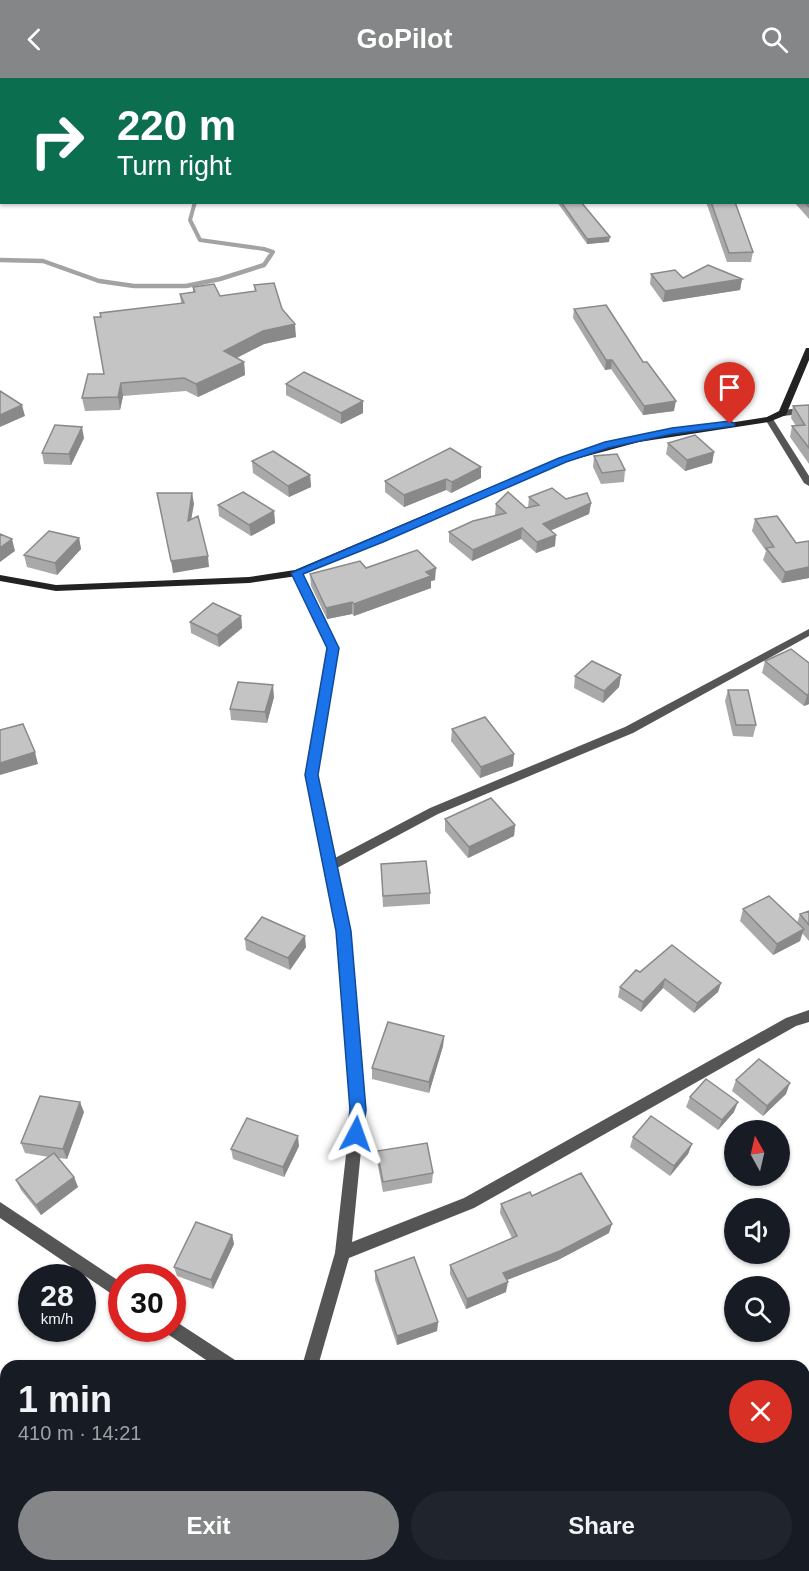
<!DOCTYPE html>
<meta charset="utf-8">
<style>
body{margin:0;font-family:Arial,sans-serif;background:#20242c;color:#f1f3f6;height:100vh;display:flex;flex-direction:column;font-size:22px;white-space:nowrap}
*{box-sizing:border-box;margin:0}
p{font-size:20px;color:#9ea1a6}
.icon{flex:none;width:33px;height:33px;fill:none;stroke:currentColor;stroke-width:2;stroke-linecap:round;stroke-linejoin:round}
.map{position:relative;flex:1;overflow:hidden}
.sheet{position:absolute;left:0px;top:1282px;width:810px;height:212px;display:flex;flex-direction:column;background:#171b24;border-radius:18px 18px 0 0;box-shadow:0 2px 4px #0004}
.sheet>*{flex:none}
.hud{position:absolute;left:0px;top:0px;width:810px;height:126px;box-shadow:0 2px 4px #0004;background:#0b6e4f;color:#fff;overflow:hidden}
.needle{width:39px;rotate:352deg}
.fabs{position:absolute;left:724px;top:1042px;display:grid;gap:12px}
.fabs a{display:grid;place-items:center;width:66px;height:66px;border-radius:50%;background:#171b24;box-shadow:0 2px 4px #0004;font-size:30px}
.speed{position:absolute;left:18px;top:1186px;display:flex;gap:12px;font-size:30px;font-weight:700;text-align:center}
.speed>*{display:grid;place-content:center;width:78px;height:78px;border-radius:50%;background:#171b24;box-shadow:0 2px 4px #0004;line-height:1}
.speed small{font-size:15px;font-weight:400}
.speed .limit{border:9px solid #d22;background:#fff;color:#111}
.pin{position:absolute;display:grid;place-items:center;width:51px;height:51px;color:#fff;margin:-62px -26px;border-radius:50% 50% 50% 0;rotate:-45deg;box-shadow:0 0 6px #0007}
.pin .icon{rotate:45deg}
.me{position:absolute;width:66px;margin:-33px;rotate:4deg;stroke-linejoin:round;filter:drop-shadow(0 0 4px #0008)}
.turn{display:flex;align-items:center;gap:21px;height:126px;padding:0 18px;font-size:27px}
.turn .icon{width:78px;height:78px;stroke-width:2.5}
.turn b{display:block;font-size:42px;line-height:51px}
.round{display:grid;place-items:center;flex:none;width:63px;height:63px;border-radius:32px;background:#20242c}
.overview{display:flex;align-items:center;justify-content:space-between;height:102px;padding:0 18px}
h1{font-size:36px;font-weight:700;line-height:45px}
.action{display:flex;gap:12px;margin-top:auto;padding:12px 18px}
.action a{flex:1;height:69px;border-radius:36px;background:#858687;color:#fff;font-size:24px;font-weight:700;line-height:69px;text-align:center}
.action a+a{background:#20242c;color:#f1f3f6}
header{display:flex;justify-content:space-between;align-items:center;height:78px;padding:0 18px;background:#858687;color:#fff;font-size:27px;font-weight:700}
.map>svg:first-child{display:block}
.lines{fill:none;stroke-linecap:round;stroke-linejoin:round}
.stream-far1{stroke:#a3a3a3;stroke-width:4}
.stream{stroke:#a3a3a3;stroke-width:4.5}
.street{fill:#555;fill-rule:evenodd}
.secondary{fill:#222;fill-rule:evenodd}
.wall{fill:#a9a9a9}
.shaded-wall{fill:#898989}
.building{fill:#c4c4c4;stroke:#898989;stroke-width:1.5}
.route{fill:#1a73e8;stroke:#114b97;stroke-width:1.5}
</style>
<header><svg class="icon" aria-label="back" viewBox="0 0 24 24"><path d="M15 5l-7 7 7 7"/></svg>GoPilot<svg class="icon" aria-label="search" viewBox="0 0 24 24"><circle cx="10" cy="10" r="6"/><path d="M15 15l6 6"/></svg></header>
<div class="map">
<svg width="809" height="1493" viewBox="0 0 809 1493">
<rect width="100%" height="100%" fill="#fff"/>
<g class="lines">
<!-- stream-far1 -->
<path class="stream-far1" d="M195,124L190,142L200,162L264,171L273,174L269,180"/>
<!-- stream -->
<path class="stream" d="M0,182L43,183L99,203L134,208H186L220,201L264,187L270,178"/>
<!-- street -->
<path class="street" d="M809,329V335L783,338L779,335L783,332Z
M769,338L773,341L809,398V408L804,405L765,341Z
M297,492L302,495L338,570L318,697L335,780L430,730L625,649L809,551V558L633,655L438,736L337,790L349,853L365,1032L352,1164L464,1120L786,940L809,932V944L796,948L474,1130L349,1180L318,1288H302L335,1175L351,1032L337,853L306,697L328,570L292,495Z
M0,1124L122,1205V1223L0,1140Z
M172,1241L235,1282L237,1288H215L166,1255L165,1251H172Z
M189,1488H209L207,1493H187Z
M436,1488H456L458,1493H438Z"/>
<!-- secondary -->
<path class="secondary" d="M806,270H809V282L786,337L769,344L639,364L565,384L297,498L249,505L56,513L0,503V497L56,507L249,499L295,492L559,380L639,359L767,339L779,333Z"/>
</g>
<!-- wall -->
<path class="wall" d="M809,103V141L794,124H808Z
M557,124H581L609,164L587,166Z
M706,124H735L753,174L751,184H727Z
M651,196L683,200L742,201L740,212L663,224L650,206Z
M254,207L282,231L296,259L264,266L236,280L244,284L245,297L198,319L186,313L123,318L120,332L85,333L82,320L104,296L181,225L180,216L193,214V209L220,218L255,213Z
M574,231L674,333L643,337L611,291L605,292L573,240Z
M286,306L363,323V335L341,346L286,317Z
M809,327V386L790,359L792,348H796L791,340L793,328Z
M84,360L71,387L44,386L42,375Z
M668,365L714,374L712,385L685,393L666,376Z
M594,378L625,392L624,404L601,406L593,389Z
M252,383L310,397L311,409L289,419L253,395Z
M481,389V400L451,415L446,412L404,429L385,414V403Z
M529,419L566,421L591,425L589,436L550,453L555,468L536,475L521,461L472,483L449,464V454L496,438L495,437L496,426L526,430H528Z
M218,427L274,433L275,445L251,458L219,438Z
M755,441L796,465L809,463V500L782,505L763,482L766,473L752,453Z
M79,460L81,471L57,497L27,489L24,477Z
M366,490L435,502L431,503V510L354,538L352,536L327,541L311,508L310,496Z
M241,538L242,550L219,569L191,555L190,544Z
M765,583L809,585V626L804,628L762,595Z
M621,597L619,609L603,625L574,610L575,598Z
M728,612L756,647L753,659L733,658L725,623Z
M274,619L267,645L231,642L230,631Z
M452,651L514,676L513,688L480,700L451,663Z
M445,741L515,747L514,758L468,780L445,753Z
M381,786L430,815V826L383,829Z
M743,831L797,845L800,836L809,833V863L802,855L800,863L773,877L740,843Z
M245,861L306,869L290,892L246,872Z
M640,894L721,905L718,914L694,935L663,910L641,934L618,919L620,909Z
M444,958L443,968L429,1015L372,1001V990Z
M736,1002L786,1016L763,1038L732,1013Z
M690,1019L734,1034L718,1052L686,1029Z
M84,1034L67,1081L58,1080L74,1099L78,1109L41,1137L21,1112L16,1102L49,1079L25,1075L21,1065Z
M633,1059L692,1066L688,1076L670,1098L630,1069Z
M299,1068L284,1099L233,1081L231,1071Z
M377,1073L433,1095L432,1105L383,1114L377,1083Z
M532,1118L609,1155L558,1182L506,1202V1214L466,1231L450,1196V1187L512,1160L500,1135L501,1126Z
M232,1157L234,1166L213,1211L177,1198L174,1189Z
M375,1193L438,1244L437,1253L397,1267L375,1202Z
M6,1427V1465L0,1462V1438Z"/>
<!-- shaded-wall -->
<path class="shaded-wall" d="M42,0H55V1L39,2Z
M2,21V30H0V22Z
M610,159L609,164L587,166V161Z
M742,201L740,212L663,224L665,213Z
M295,246L296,259L264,266L225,286L224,273L263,253Z
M606,282H612L611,291L605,292Z
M244,284L245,297L198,319L196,306Z
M121,305L123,318L120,332L118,319Z
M363,323V335L341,346V335Z
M676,323L674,333L643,337L644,328Z
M22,327L25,338L0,349V337Z
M82,349L84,360L71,387L69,376Z
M714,374L712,385L685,393L687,382Z
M481,389V400L451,415L452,404Z
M310,397L311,409L289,419L288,408Z
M446,401V412L404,429V417Z
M192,415L194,426L189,454L188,443Z
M591,425L589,436L542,456L543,446Z
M274,433L275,445L251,458L249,447Z
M522,450L521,461L472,483L473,472Z
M556,457L555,468L536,475L537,464Z
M79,460L81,471L57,497L55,485Z
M12,461L15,473L0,484V470Z
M208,478L209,489L173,495L171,483Z
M809,489V500L782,505L785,494Z
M436,490L435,502L431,503V510L354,538V526Z
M352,524V536L327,541L326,530Z
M241,538L242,550L219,569L217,557Z
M621,597L619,609L603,625L604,613Z
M273,607L274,619L267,645L265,634Z
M809,616V626L804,628L807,617Z
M35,674L38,686L0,697V685Z
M514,676L513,688L480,700L481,689Z
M515,747L514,758L468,780L469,769Z
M804,851L800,863L773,877L777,866Z
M305,858L306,869L290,892L288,880Z
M665,901L663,910L641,934L643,924Z
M721,905L718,914L694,935L697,925Z
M444,958L443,968L429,1015V1004Z
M790,1005L786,1016L763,1038L767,1028Z
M80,1024L84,1034L67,1081L63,1071Z
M738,1024L734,1034L718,1052L722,1042Z
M298,1058L299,1068L284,1099L283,1089Z
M692,1066L688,1076L670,1098L674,1088Z
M74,1099L78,1109L41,1137L36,1127Z
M612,1146L609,1155L558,1182L502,1204L503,1195Z
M232,1157L234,1166L213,1211L211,1202Z
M508,1204L506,1214L466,1231L467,1221Z
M438,1244L437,1253L397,1267V1258Z
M318,1488H323L320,1493H315Z"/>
<!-- building -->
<path class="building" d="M0,0H42L39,2H2V21L0,22Z
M808,102L809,103V129L805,124H808Z
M561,124H581L610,159L587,161Z
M711,124H735L753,174L729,175Z
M708,187L742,201L665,213L651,196L675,192L683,200Z
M274,205L282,231L295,246L263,253L224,273L244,284L196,306L184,300L121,305L118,319L82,320L88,296H104L94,239H101L100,235L184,225L180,216L195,214L193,209L214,206L220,218L256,213L254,207Z
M606,227L643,284H647L676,323L644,328L612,282H606L574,231Z
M304,294L363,323L341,335L286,306Z
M0,313L22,327L0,337Z
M809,327V370L792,348L805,347L793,328Z
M55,347L82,349L69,376L42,375Z
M695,357L714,374L687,382L668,365Z
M450,370L481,389L452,404L446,401L404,417L385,403Z
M273,373L310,397L288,408L252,383Z
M617,376L625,392L602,395L594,378Z
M552,410L566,421L587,415L591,425L543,446L556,457L537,464L522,450L473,472L449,454L473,443L506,435L496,426L508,414L526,430L539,427L529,419Z
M243,414L274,433L249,447L218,427Z
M157,415H192L188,443L198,438L208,478L171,483Z
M777,438L796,465L809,463V489L785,494L766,470L774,469L755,441Z
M49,453L79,460L55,485L24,477Z
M0,456L12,461L0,470Z
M417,472L436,490L426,494L431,498L354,526L352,524L326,530L310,496L360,483L366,490Z
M213,525L241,538L217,557L190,544Z
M791,571L809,585V616L807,617L765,583Z
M592,583L621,597L604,613L575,598Z
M238,604L273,607L265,634L230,631Z
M728,612H748L756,647H736Z
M485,639L514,676L481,689L452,651Z
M23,646L35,674L0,685V652Z
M491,720L515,747L469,769L445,741Z
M426,783L430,815L383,818L381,786Z
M769,818L804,851L777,866L743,831Z
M809,833V847L800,836Z
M262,839L305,858L288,880L245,861Z
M672,867L721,905L697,925L665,901L643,924L620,909L636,892L640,894Z
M388,944L444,958L429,1004L372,990Z
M759,981L790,1005L767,1028L736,1002Z
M706,1001L738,1024L722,1042L690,1019Z
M40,1018L80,1024L63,1071L21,1065Z
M651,1038L692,1066L674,1088L633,1059Z
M247,1040L298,1058L283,1089L231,1071Z
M427,1065L433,1095L383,1104L377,1073Z
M54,1075L74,1099L36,1127L16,1102Z
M581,1095L612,1146L560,1173L503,1195L508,1204L467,1221L450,1187L517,1158L501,1126L530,1114L532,1118Z
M196,1144L232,1157L211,1202L174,1189Z
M414,1179L438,1244L397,1258L375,1193Z
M6,1427V1461L0,1458V1438Z
M249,1488H318L315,1493H246Z"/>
<!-- route -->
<path class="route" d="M730,343L735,346L734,348L672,356L608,370L566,384L383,464L303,496L339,570L318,697L351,853L366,1032L362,1062L356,1064L350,1062L347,1056L350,1032L336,853L305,697L327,570L291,495L559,380L605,364L672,350Z"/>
</svg>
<div class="fabs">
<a><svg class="needle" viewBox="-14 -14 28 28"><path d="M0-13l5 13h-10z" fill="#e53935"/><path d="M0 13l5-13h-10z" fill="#9ea1a6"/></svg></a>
<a><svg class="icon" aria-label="sound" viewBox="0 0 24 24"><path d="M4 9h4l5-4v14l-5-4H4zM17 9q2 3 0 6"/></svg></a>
<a><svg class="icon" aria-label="search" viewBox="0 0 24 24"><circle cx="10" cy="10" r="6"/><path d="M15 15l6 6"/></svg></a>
</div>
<div class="speed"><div>28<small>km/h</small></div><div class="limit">30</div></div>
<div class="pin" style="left:730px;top:346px;background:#d93025"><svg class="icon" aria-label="arrive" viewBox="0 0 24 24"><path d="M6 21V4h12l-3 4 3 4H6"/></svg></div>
<svg class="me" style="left:356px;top:1056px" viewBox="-20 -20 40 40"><path d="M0-17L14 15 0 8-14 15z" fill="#1a73e8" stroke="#fff" stroke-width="4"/></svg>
<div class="hud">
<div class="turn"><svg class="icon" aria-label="right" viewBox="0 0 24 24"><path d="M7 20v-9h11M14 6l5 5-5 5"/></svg><div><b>220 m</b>Turn right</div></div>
</div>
<section class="sheet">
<div class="overview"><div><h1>1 min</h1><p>410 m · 14:21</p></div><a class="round" style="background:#d93025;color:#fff"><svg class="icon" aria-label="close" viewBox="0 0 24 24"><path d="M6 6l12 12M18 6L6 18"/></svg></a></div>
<div class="action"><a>Exit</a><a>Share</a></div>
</section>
</div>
